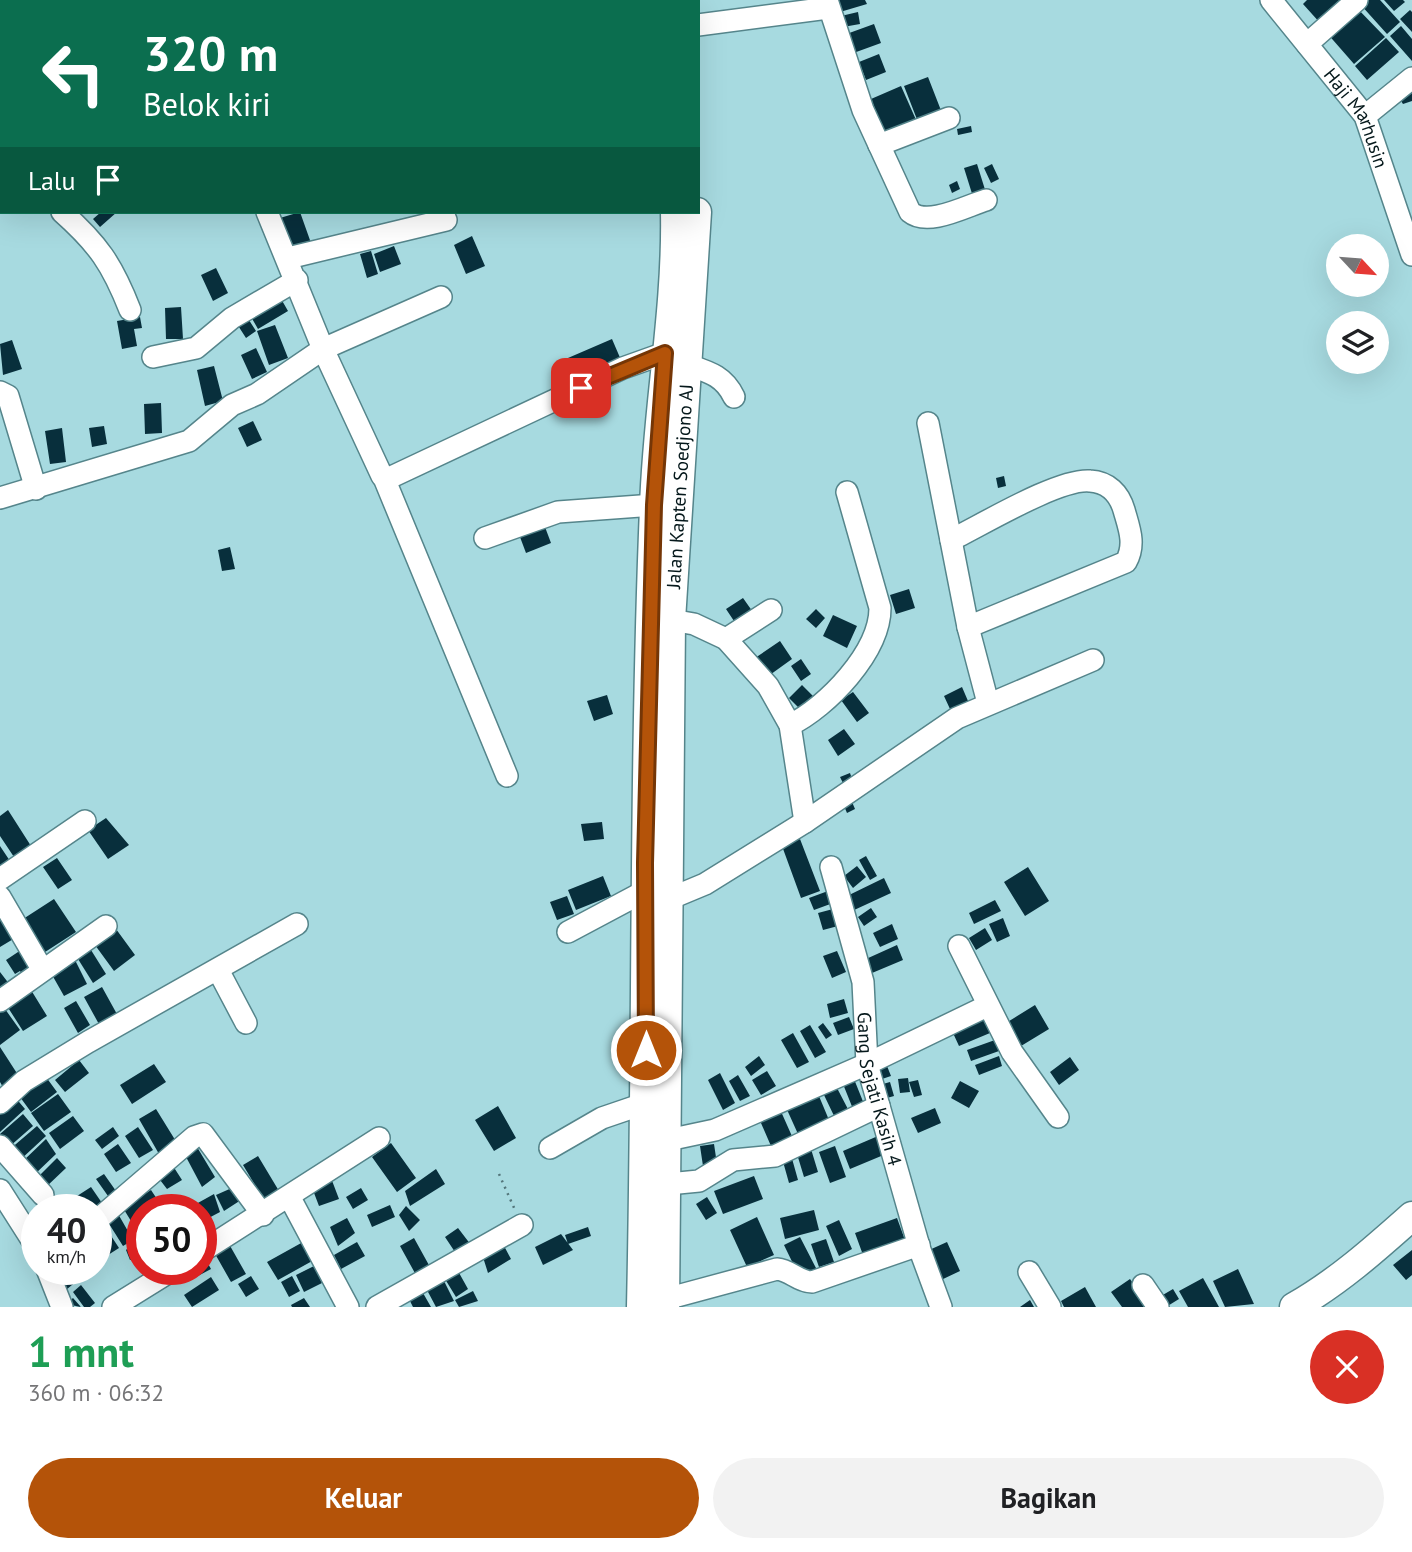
<!DOCTYPE html>
<html lang="id">
<meta charset="utf-8">
<style>
body{margin:0;font-family:"PT Sans",sans-serif;background:#f2f2f2;color:#202124;height:100vh;display:flex;flex-direction:column;font-size:26px;white-space:nowrap}
*{box-sizing:border-box;margin:0}
p{font-size:23px;color:#757577}
.icon{flex:none;width:38px;height:38px;fill:none;stroke:currentColor;stroke-width:2;stroke-linecap:round;stroke-linejoin:round}
.map{position:relative;height:1307px;overflow:hidden}
.panel{display:flex;flex-direction:column;background:#fff;flex:1}
.panel>*{flex:none}
.hud{position:absolute;left:0px;top:0px;width:700px;height:214px;box-shadow:0 7px 28px #0002;background:#0b6e4f;color:#fff;overflow:hidden}
.needle{width:46px;rotate:116deg}
.controls{position:absolute;left:1326px;top:234px;display:grid;gap:14px}
.controls a{display:grid;place-items:center;width:63px;height:63px;border-radius:50%;background:#fff;box-shadow:0 7px 28px #0002;font-size:35px}
.speed{position:absolute;left:21px;top:1194px;display:flex;gap:14px;font-size:35px;font-weight:700;text-align:center}
.speed>*{display:grid;place-content:center;width:91px;height:91px;border-radius:50%;background:#fff;box-shadow:0 7px 28px #0002;line-height:1}
.speed small{font-size:18px;font-weight:400}
.speed .limit{border:10px solid #d22;background:#fff;color:#111}
.pin{position:absolute;display:grid;place-items:center;width:60px;height:60px;color:#fff;margin:-30px;border-radius:14px;box-shadow:0 4px 10px #0006}
.me{position:absolute;width:77px;margin:-38px;rotate:0deg;stroke-linejoin:round;filter:drop-shadow(0 0 5px #0008)}
.turn{display:flex;align-items:center;gap:24px;height:147px;padding:0 28px;font-size:32px}
.turn .icon{width:91px;height:91px;stroke-width:2.5}
.turn b{display:block;font-size:49px;line-height:60px}
.then{display:flex;align-items:center;height:66px;padding:0 28px;background:#0003;gap:14px;font-size:26px}
.round{display:grid;place-items:center;flex:none;width:74px;height:74px;border-radius:37px;background:#f2f2f2}
.head{display:flex;align-items:center;justify-content:space-between;height:119px;padding:0 28px}
h1{font-size:42px;font-weight:600;line-height:52px;color:#1e9e55}
.action{display:flex;gap:14px;margin-top:auto;padding:14px 28px}
.action a{flex:1;height:80px;border-radius:42px;background:#b45309;color:#fff;font-size:28px;font-weight:600;line-height:80px;text-align:center}
.action a+a{background:#f2f2f2;color:#202124}
.map>svg:first-child{display:block}
.building{fill:#082f3c}
.lines{fill:none;stroke-linecap:round;stroke-linejoin:round}
.minor-casing{stroke:#55858b;stroke-width:24}
.major-casing{stroke:#55858b;stroke-width:31}
.path{stroke:#53757a;stroke-width:2.5;stroke-dasharray:2 5;stroke-linecap:butt}
.minor{stroke:#fff;stroke-width:21}
.major{stroke:#fff;stroke-width:28}
.route-casing{stroke:#753606;stroke-width:18}
.route{stroke:#b45309;stroke-width:12}
.labels{text-anchor:middle;dominant-baseline:central;stroke-width:7;stroke-linejoin:round;paint-order:stroke}
.street-label{font-size:19px;fill:#05181b;stroke:#b4e7ed}
</style>
<div class="map">
<svg width="1412" height="1307" viewBox="0 0 1412 1307">
<rect width="100%" height="100%" fill="#a7dae0"/>
<!-- building -->
<path class="building" d="M836,0H865L867,4L840,12Z
M1307,0H1350L1321,24L1303,4Z
M1365,0H1380L1400,22L1387,34L1360,4Z
M1384,0H1403L1405,2L1394,11Z
M1354,5L1385,37L1354,64L1326,32Z
M1410,10L1412,12V32L1400,19Z
M858,12L860,24L843,27L841,16Z
M874,24L881,43L848,55L841,36Z
M1401,26L1412,39V61L1390,36Z
M1386,38L1399,52L1367,80L1355,66Z
M879,54L886,72L866,80L859,62Z
M928,77L942,113L918,122L904,86Z
M1412,83V101L1403,104L1397,95Z
M901,86L917,122L886,135L871,99Z
M971,126L972,132L958,135L957,129Z
M977,164L987,196L974,200L964,168Z
M992,164L999,179L991,183L984,168Z
M957,181L960,189L952,193L949,185Z
M101,212H117L100,227L93,219Z
M300,212L311,243L291,249L280,218Z
M472,236L485,266L466,274L454,245Z
M394,246L401,264L380,272L374,254Z
M371,251L378,274L367,278L360,254Z
M216,268L228,293L213,301L201,275Z
M280,297L288,311L258,329L250,315Z
M181,307L183,339H166L165,308Z
M140,317L142,328L134,329L137,346L122,349L117,321Z
M247,317L256,331L246,338L237,324Z
M275,325L288,358L269,365L257,331Z
M612,339L621,360L570,382L561,361Z
M12,340L22,369L3,375L0,344Z
M256,348L267,372L252,379L241,355Z
M214,366L223,401L205,406L197,370Z
M161,403L162,433L145,434L144,404Z
M253,421L262,440L247,447L238,428Z
M104,426L107,444L92,447L89,428Z
M62,428L66,462L50,464L45,431Z
M1004,476L1006,486L998,488L996,478Z
M542,519L551,543L526,553L517,529Z
M230,547L235,569L222,571L218,550Z
M909,589L915,608L896,614L890,595Z
M743,598L755,615L738,627L726,609Z
M816,609L825,618L816,628L806,619Z
M833,615L857,626L847,648L823,636Z
M780,641L792,659L767,677L755,658Z
M801,659L811,674L801,681L791,666Z
M802,685L814,697L801,710L789,698Z
M962,687L968,701L950,709L944,696Z
M853,692L869,713L857,722L841,700Z
M607,695L613,714L594,721L587,701Z
M844,729L855,744L838,756L828,740Z
M850,773L852,779L843,783L840,777Z
M852,802L855,809L847,813L844,806Z
M8,810L31,846L14,857L0,836V816Z
M106,818L129,845L108,859L88,830Z
M602,822L604,839L584,841L581,824Z
M800,839L820,891L801,898L782,846Z
M0,846L10,861L0,868Z
M866,856L877,876L870,880L859,860Z
M57,858L72,880L58,889L43,867Z
M857,866L866,877L853,888L844,876Z
M1028,867L1049,901L1025,916L1004,882Z
M603,876L611,896L576,910L568,890Z
M884,878L891,893L852,911L845,897Z
M828,891L833,903L814,910L809,898Z
M567,896L574,914L557,920L550,902Z
M54,899L76,932L42,954L20,921Z
M995,900L1001,911L974,924L969,913Z
M871,908L877,917L864,926L858,917Z
M833,909L838,926L823,930L818,913Z
M0,913L15,938L0,947Z
M1003,918L1010,936L997,942L989,924Z
M892,924L898,939L880,947L873,933Z
M985,928L992,940L976,950L969,938Z
M116,929L135,955L114,971L95,945Z
M897,945L903,960L872,973L866,959Z
M21,950L32,968L22,974L20,971L15,974L6,960Z
M91,950L106,974L93,983L78,959Z
M837,951L846,972L832,978L823,956Z
M75,960L87,984L64,996L51,973Z
M0,972L10,985L0,992Z
M102,987L118,1016L100,1026L84,997Z
M31,990L47,1016L23,1031L7,1006Z
M844,999L848,1013L830,1018L827,1004Z
M76,1001L90,1025L78,1033L64,1008Z
M1035,1005L1049,1029L1021,1046L1006,1023Z
M5,1009L20,1030L0,1045V1012Z
M849,1017L854,1029L838,1035L833,1023Z
M984,1019L990,1033L959,1046L953,1033Z
M823,1023L832,1035L826,1039L818,1027Z
M810,1025L826,1052L815,1058L800,1031Z
M793,1033L809,1062L797,1068L781,1040Z
M995,1040L999,1051L971,1061L967,1050Z
M0,1047L20,1078L4,1089L0,1082Z
M759,1056L765,1065L751,1076L745,1067Z
M999,1056L1002,1066L979,1075L975,1065Z
M1070,1057L1079,1070L1059,1085L1050,1072Z
M79,1060L89,1073L65,1092L55,1080Z
M885,1061L891,1076L882,1079L876,1065Z
M154,1064L166,1082L132,1104L120,1085Z
M767,1071L776,1086L761,1095L752,1080Z
M720,1073L735,1103L723,1110L708,1080Z
M738,1075L750,1096L740,1101L729,1081Z
M46,1077L57,1092L31,1112L20,1097Z
M908,1078L910,1092L900,1093L898,1079Z
M854,1079L864,1104L853,1109L843,1084Z
M918,1080L922,1095L914,1097L909,1082Z
M960,1081L979,1091L969,1108L951,1098Z
M890,1082L894,1096L887,1098L883,1084Z
M837,1088L850,1113L836,1120L824,1095Z
M816,1089L829,1120L798,1134L784,1103Z
M58,1094L71,1112L44,1131L31,1113Z
M14,1096L25,1109L0,1132V1109Z
M498,1106L516,1138L494,1151L475,1120Z
M779,1107L795,1143L774,1153L758,1116Z
M935,1108L941,1123L918,1133L911,1118Z
M156,1109L177,1143L159,1154L139,1119Z
M23,1114L33,1126L9,1147L0,1134Z
M73,1116L84,1131L60,1149L49,1133Z
M37,1126L46,1136L19,1161L9,1150Z
M113,1127L119,1136L102,1149L95,1140Z
M138,1127L153,1150L139,1158L125,1136Z
M878,1136L886,1154L850,1169L843,1151Z
M46,1139L56,1154L34,1175L22,1162Z
M391,1143L416,1178L397,1192L372,1157Z
M118,1144L131,1163L116,1172L104,1154Z
M714,1144L717,1164L703,1166L700,1146Z
M835,1146L846,1177L830,1183L819,1152Z
M197,1147L215,1177L202,1187L185,1155Z
M811,1149L818,1172L804,1177L797,1154Z
M791,1155L798,1180L789,1183L782,1158Z
M258,1156L279,1191L264,1200L243,1165Z
M57,1158L66,1168L46,1187L37,1178Z
M173,1166L182,1180L167,1189L157,1176Z
M436,1169L445,1184L410,1206L405,1191Z
M104,1174L116,1191L108,1196L96,1179Z
M754,1176L763,1199L723,1214L714,1191Z
M331,1178L339,1199L319,1206L311,1185Z
M91,1187L102,1203L94,1209H82L74,1198Z
M234,1187L241,1200L224,1211L216,1195Z
M361,1188L368,1200L353,1209L346,1197Z
M151,1190L159,1202L142,1209V1213L131,1221L123,1208Z
M214,1194L220,1212L203,1221L201,1209L196,1204Z
M707,1197L717,1213L706,1220L696,1204Z
M390,1205L395,1217L372,1227L367,1215Z
M406,1206L420,1220L409,1231L399,1215Z
M814,1210L819,1230L785,1239L780,1218Z
M117,1212L133,1240L123,1246L106,1219Z
M142,1217V1234H141L136,1220Z
M757,1217L774,1255L747,1267L730,1230Z
M347,1218L355,1233L338,1246L330,1227Z
M897,1218L905,1240L863,1255L855,1233Z
M839,1220L852,1249L839,1256L826,1226Z
M102,1222L119,1248L108,1255L96,1237V1226Z
M588,1227L591,1236L568,1244L565,1235Z
M458,1228L471,1245L457,1255L445,1237Z
M561,1234L573,1250L543,1265L535,1247Z
M800,1237L817,1270L800,1278L784,1245Z
M414,1238L430,1267L416,1275L400,1246Z
M826,1239L834,1262L819,1267L811,1244Z
M303,1242L314,1260L278,1280L267,1262Z
M357,1242L365,1256L341,1269L334,1255Z
M947,1242L960,1271L941,1280L927,1251Z
M229,1244L246,1274L231,1282L214,1252Z
M503,1244L511,1259L488,1273L482,1254Z
M130,1246L137,1258L130,1260L126,1250Z
M1412,1250V1275L1406,1280L1393,1265Z
M206,1260L211,1269L196,1277L191,1269H201V1262Z
M314,1266L322,1283L304,1292L296,1275Z
M52,1269H72L79,1279L66,1290Z
M1238,1269L1254,1304L1225,1307L1213,1281Z
M458,1271L468,1289L456,1297L445,1279Z
M251,1276L259,1289L246,1297L238,1284Z
M292,1276L300,1291L289,1297L281,1282Z
M211,1277L219,1290L192,1307L184,1295Z
M1203,1278L1219,1307H1188L1179,1291Z
M1130,1279L1150,1307H1122L1111,1292Z
M444,1281L454,1301L436,1307L427,1290Z
M81,1285L95,1303L90,1307H84L73,1292Z
M1085,1287L1096,1307H1064L1061,1301Z
M1173,1289L1179,1299L1166,1307L1156,1299Z
M473,1291L478,1301L459,1307L455,1300Z
M423,1293L431,1307H413L410,1301Z
M73,1298L81,1307L66,1304Z
M304,1298L310,1307H292L291,1305Z
M1030,1300L1034,1307H1020Z"/>
<g class="lines">
<!-- minor casing -->
<g class="minor-casing">
<g id="minor">
<path d="M827,0L863,110L910,212C928,227 966,206 986,200"/>
<path id="s1" d="M1271,0L1365,116L1412,255"/>
<path d="M182,2L188,0"/>
<path d="M698,25L828,8"/>
<path d="M1307,44L1357,0"/>
<path d="M1365,116L1412,78"/>
<path d="M879,145L949,118"/>
<path d="M0,167L2,169"/>
<path d="M62,212C98,244 112,264 130,310"/>
<path d="M267,212L323,349L382,476L387,479L623,368L665,353"/>
<path d="M288,258L446,220"/>
<path d="M153,357L196,348L232,318L297,280"/>
<path d="M688,365C709,372 724,376 734,397"/>
<path d="M0,392L8,396L36,489"/>
<path d="M928,423L968,627L988,703"/>
<path d="M384,478L507,776"/>
<path d="M0,498L189,441L232,405L257,394L323,349L441,297"/>
<path d="M485,538L558,512L654,505"/>
<path d="M951,540C982,525 1059,478 1090,481C1108,482 1119,493 1124,510C1129,528 1136,544 1126,562L968,627"/>
<path d="M671,620L694,624L726,639L768,686L790,725L805,822"/>
<path d="M726,639L771,610"/>
<path d="M790,725C827,707 880,652 880,608L847,492"/>
<path id="s2" d="M831,867L863,982L867,1064L920,1250L941,1307"/>
<path d="M0,879L85,821"/>
<path d="M0,897L42,969"/>
<path d="M669,899L705,884L805,822L957,718L1093,660"/>
<path d="M568,932L645,891"/>
<path d="M959,946L1012,1052L1058,1117"/>
<path d="M218,970L246,1023"/>
<path d="M0,1001L106,926"/>
<path d="M0,1103L24,1081L88,1042L297,924"/>
<path d="M668,1140L715,1130L867,1064L987,1006"/>
<path d="M0,1146L43,1195"/>
<path d="M550,1148L602,1118L646,1103"/>
<path d="M668,1184L699,1181L733,1160L775,1156L879,1106"/>
<path d="M0,1190L37,1248"/>
<path d="M290,1198L348,1307"/>
<path d="M96,1221L194,1137L203,1134L263,1215"/>
<path d="M201,1252L379,1138"/>
<path d="M47,1269L62,1307"/>
<path d="M1029,1272L1050,1307"/>
<path d="M1143,1285L1158,1307"/>
<path d="M666,1299L777,1269C790,1270 799,1282 812,1282L919,1245"/>
<path d="M113,1307L174,1269"/>
<path d="M377,1307L522,1225"/>
</g>
</g>
<!-- major casing -->
<g class="major-casing">
<g id="major">
<path d="M645,0V2"/>
<path d="M666,0L667,2"/>
<path d="M641,1307C647,1041 643,774 654,508C657,409 677,311 675,212"/>
<path id="s3" d="M665,1307L671,620L697,212"/>
<path d="M1294,1307C1338,1282 1375,1249 1412,1216"/>
</g>
</g>
<!-- path -->
<path class="path" d="M499,1174L515,1210"/>
<!-- minor -->
<use href="#minor" class="minor"/>
<!-- major -->
<use href="#major" class="major"/>
</g>
<g class="lines">
<!-- route casing -->
<g class="route-casing">
<path id="route" d="M581,388L665,353L654,505L645,863L646,1050"/>
</g>
<!-- route -->
<use href="#route" class="route"/>
</g>
<g class="labels">
<!-- street labels -->
<g class="street-label">
<text stroke="none"><textPath href="#s1" startOffset="147">Haji Marhusin</textPath></text>
<text stroke="none"><textPath href="#s3" startOffset="821">Jalan Kapten Soedjono AJ</textPath></text>
<text stroke="none"><textPath href="#s2" startOffset="228">Gang Sejati Kasih 4</textPath></text>
</g>
</g>
</svg>
<div class="controls">
<a><svg class="needle" viewBox="-14 -14 28 28"><path d="M0-13l5 13h-10z" fill="#e53935"/><path d="M0 13l5-13h-10z" fill="#757577"/></svg></a>
<a><svg class="icon" aria-label="layers" viewBox="0 0 24 24"><path d="M12 4l9 5-9 5-9-5zM3 14l9 5 9-5"/></svg></a>
</div>
<div class="speed"><div>40<small>km/h</small></div><div class="limit">50</div></div>
<div class="pin" style="left:581px;top:388px;background:#d93025"><svg class="icon" aria-label="arrive" viewBox="0 0 24 24"><path d="M6 21V4h12l-3 4 3 4H6"/></svg></div>
<svg class="me" style="left:646px;top:1050px" viewBox="-20 -20 40 40"><circle r="17" fill="#b45309" stroke="#fff" stroke-width="3"/><path d="M0-11L8 9 0 5-8 9z" fill="#fff"/></svg>
<div class="hud">
<div class="turn"><svg class="icon" aria-label="left" viewBox="0 0 24 24"><path d="M17 20v-9H6M10 6l-5 5 5 5"/></svg><div><b>320 m</b>Belok kiri</div></div>
<div class="then">Lalu<svg class="icon" aria-label="arrive" viewBox="0 0 24 24"><path d="M6 21V4h12l-3 4 3 4H6"/></svg></div>
</div>
</div>
<section class="panel">
<div class="head"><div><h1>1 mnt</h1><p>360 m · 06:32</p></div><a class="round" style="background:#d93025;color:#fff"><svg class="icon" aria-label="close" viewBox="0 0 24 24"><path d="M6 6l12 12M18 6L6 18"/></svg></a></div>
<div class="action"><a>Keluar</a><a>Bagikan</a></div>
</section>
